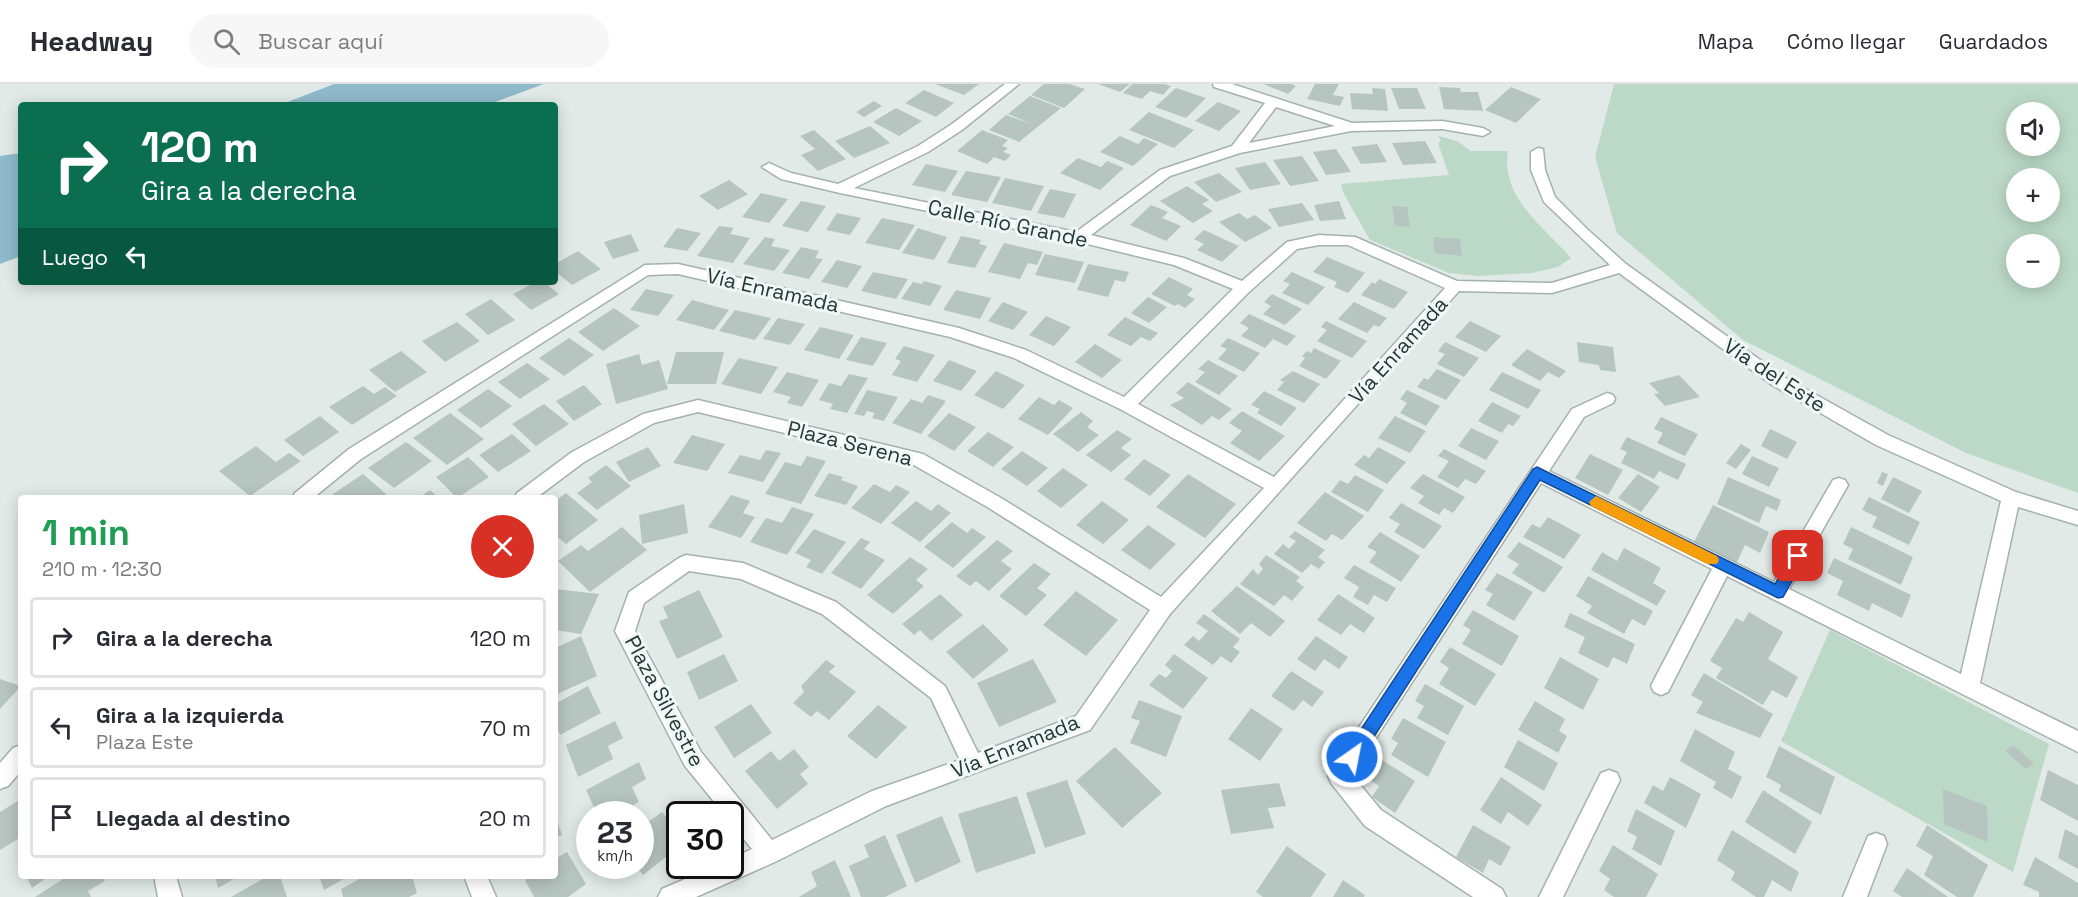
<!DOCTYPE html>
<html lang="es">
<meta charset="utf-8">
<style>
body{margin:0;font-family:"Space Grotesk",sans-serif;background:#f7f7f7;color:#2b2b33;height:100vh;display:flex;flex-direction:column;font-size:22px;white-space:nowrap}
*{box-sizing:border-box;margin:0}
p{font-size:20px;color:#7c7c81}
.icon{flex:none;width:33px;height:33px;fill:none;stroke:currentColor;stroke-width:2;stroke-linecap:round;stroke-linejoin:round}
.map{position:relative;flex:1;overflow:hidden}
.side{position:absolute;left:18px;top:411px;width:540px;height:384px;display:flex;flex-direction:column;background:#fff;border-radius:6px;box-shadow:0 3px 15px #0003}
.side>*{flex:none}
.guide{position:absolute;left:18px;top:18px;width:540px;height:183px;border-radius:6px;box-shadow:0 3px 15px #0003;background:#0b6e4f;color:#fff;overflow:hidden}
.fabs{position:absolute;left:2006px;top:18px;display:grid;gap:12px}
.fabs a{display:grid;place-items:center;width:54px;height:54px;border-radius:50%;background:#fff;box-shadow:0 3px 15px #0003;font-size:30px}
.speed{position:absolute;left:576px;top:717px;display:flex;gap:12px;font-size:30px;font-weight:700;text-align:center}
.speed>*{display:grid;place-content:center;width:78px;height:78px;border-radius:50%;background:#fff;box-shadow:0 3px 15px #0003;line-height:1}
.speed small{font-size:15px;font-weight:400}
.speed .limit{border:3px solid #111;border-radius:9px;background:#fff;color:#111}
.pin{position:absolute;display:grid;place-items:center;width:51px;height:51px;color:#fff;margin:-26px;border-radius:12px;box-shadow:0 3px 9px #0006}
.me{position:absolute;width:66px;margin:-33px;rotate:33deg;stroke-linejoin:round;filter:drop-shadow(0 0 4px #0008)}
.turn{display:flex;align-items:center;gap:21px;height:126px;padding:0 24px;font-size:27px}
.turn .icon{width:78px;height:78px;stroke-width:2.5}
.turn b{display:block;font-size:42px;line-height:51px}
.then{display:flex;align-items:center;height:57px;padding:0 24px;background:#0003;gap:12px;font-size:22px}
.round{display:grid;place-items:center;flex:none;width:63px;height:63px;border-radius:32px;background:#f7f7f7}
.headline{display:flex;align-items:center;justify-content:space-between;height:102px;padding:0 24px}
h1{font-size:36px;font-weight:700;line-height:45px;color:#1e9e55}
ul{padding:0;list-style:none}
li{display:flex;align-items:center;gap:18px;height:81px;margin:0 12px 9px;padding:0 12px;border:3px solid #e1e1e2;border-radius:6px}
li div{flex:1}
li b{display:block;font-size:22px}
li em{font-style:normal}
header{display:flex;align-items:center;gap:36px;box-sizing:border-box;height:84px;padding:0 30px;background:#fff;border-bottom:2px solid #e1e1e2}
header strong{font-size:28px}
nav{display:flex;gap:33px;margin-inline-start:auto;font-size:21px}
.search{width:420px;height:54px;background:#f7f7f7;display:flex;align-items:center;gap:15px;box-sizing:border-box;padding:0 21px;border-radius:33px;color:#7c7c81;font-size:22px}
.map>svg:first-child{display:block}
.green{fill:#bcd9c7;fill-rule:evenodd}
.water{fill:#8fbaca}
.building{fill:#b7c5c0}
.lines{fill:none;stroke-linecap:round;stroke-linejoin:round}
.minor-casing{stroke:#a4b1ae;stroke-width:3}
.minor{fill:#fff;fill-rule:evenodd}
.route{fill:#1a73e8;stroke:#114b97;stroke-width:1.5}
.slow{fill:#f59e0b}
.labels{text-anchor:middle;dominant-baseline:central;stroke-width:6;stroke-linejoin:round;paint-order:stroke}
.street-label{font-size:21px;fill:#233936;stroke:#f1f7f5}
</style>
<header>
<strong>Headway</strong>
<div class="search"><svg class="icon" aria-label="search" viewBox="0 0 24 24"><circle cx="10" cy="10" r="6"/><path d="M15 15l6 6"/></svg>Buscar aquí</div>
<nav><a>Mapa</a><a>Cómo llegar</a><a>Guardados</a></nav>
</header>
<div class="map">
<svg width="2078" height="813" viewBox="0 0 2078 813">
<rect width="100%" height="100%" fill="#e1eae7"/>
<!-- green -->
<path class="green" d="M1614,0H2078V409L1966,369L1743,256L1617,149L1595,73ZM2016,28H2049V62H2016ZM2016,94H2049V128H2016ZM2016,160H2049V194H2016Z
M1438,52L1457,57L1471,67H1508C1500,113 1544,143 1571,174L1558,183L1532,189L1478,192L1449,189L1370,156L1344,110L1341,100L1449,91L1438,59L1441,57Z
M1830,546L2049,660L2013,788L1781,657Z"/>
<!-- water -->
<path class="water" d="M334,0H544L487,21H280Z
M21,69V172L0,180V72Z"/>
<!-- building -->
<path class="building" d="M935,0H979L964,11Z
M1044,0H1069L1085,5L1064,24L1031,11Z
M1098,0H1130L1120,8Z
M1132,0H1164L1171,2L1163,11L1150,7L1142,15L1123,9Z
M1263,0H1292L1296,2L1288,10Z
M1315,0H1339L1333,11L1344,13L1340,22L1307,15Z
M1439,3L1460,4L1461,8H1478L1483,27L1444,25Z
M1511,3L1541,15L1516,39L1485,26Z
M1176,4L1206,14L1186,34L1155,23Z
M1372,4L1385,5L1388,27L1352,25L1350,9L1373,10Z
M1391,4H1417L1426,25H1399Z
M924,6L954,19L936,33L905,19Z
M1030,12L1061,24L1019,58L989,46L1006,31L1034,41L1008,30Z
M874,17L882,22L864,33L856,28Z
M1218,18L1241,27L1219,47L1195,37Z
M896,24L922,37L899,52L873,38Z
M1149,28L1194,46L1174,64L1129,46Z
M870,42L890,59L854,74L835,57Z
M814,46L846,75L818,87L801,71L815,65L800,52Z
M982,46L1008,56L1002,62L1008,64L1003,68L1011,71L1005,77L994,73L987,80L957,67Z
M1120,52L1138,60L1144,54L1158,60L1133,82L1100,68Z
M1425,57L1437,79L1403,81L1392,59Z
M1377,60L1387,78L1361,80L1351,63Z
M1336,65L1351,88L1326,91L1313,68Z
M1302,72L1319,97L1290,102L1273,76Z
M1078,74L1101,83L1107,77L1124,84L1100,106L1060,89Z
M1265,78L1281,100L1250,106L1235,84Z
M926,80L958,87L945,108L912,101Z
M966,87L1001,93L987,118L951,111Z
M1219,89L1242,108L1216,118L1194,98Z
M1005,94L1044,102L1031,127L992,119Z
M729,96L748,110L718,126L699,112Z
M1187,102L1209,116L1202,120L1213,127L1193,139L1160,117Z
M1050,105L1076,110L1064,134L1037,129Z
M761,109L788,115L769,139L742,133Z
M801,117L826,122L808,148L782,142Z
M1339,117L1346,135L1320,137L1314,121Z
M1302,119L1314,136L1279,143L1268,125Z
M1151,121L1168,128L1162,134L1181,142L1166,157L1130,141Z
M1392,122L1407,123L1410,143L1395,142Z
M837,129L861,134L850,151L826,146Z
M1239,129L1247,135L1255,131L1272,144L1245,158L1219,138Z
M882,134L915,141L899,166L865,159Z
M719,142L734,144L730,150L750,154L733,179L697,172Z
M677,144L701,149L687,167L663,163Z
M918,144L947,153L934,176L902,169Z
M1204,146L1239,162L1222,178L1197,166L1204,160L1194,155Z
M631,150L639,167L613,175L604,158Z
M961,152L981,156L979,160L987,162L975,184L947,179Z
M765,153L775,155L771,162L790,166L774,187L743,180Z
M1433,153L1460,155L1462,172L1435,169Z
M1004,159L1043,168L1037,181L1028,179L1020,195L988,188Z
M801,163L819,167L815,174L823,175L809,195L782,189Z
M578,167L601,185L572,201L555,187V180Z
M1045,170L1084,178L1075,199L1035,191Z
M1327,173L1365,189L1348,209L1334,203L1337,198L1313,188Z
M837,176L862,182L847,204L821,198Z
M1088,180L1129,188L1125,198L1115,196L1108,213L1077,206Z
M873,188L908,195L896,215L861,207Z
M1292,188L1325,203L1308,221L1282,209L1290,200L1283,197Z
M1169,193L1193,205L1187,211L1195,215L1185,224L1178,220L1175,222L1151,210Z
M1379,195L1408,208L1394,225L1361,211L1372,198L1375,200Z
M924,197L942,202L930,222L901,215L913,198L922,200Z
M536,198H544L559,210L531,226L513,210Z
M646,205L674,211L658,232L630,226Z
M956,206L991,214L980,235L943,226Z
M1272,210L1302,225L1285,241L1263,230L1271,222L1264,218Z
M1148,213L1167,223L1149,239L1131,229Z
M491,215L515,236L488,251L465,230Z
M692,216L729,226L714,246L676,236Z
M1003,218L1028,228L1013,246L988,237Z
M1354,218L1387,234L1379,243L1374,241L1367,249L1338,235Z
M614,224L640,242L603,267L578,248Z
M735,226L771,234L755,256L719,247Z
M1249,230L1296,252L1287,262L1273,255L1265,264L1241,252L1249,244L1240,239Z
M1046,232L1071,243L1054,262L1029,251Z
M1125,233L1158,249L1150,257L1141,253L1131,262L1107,251Z
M778,234L805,240L790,261L763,255Z
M1326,237L1367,257L1352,274L1317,257L1327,246L1321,243Z
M1470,237L1501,252L1486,268L1455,253Z
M457,238L480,257L445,278L422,257Z
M820,243L854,251L839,275L804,266Z
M861,253L887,259L873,282L846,276Z
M569,254L594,271L564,292L539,274Z
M1228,254L1260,269L1244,288L1218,275L1227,265L1220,262Z
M1445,258L1479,274L1464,293L1437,280L1445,270L1438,267Z
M1577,258L1613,263L1616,288L1600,286L1599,281L1579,278Z
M1095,260L1122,276L1102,294L1075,278Z
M904,262L935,271L917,298L892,291L901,277L895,275Z
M1314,264L1341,277L1326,295L1299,282L1305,274L1302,272L1307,267L1311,269Z
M1527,265L1566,287L1559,294L1548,288L1540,297L1511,281Z
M401,267L427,288L395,308L369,286Z
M676,268H724L716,300H667Z
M639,270L642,281L659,276L668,305L616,320L606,280Z
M739,274L778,283L761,310L721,300Z
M949,276L977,287L961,307L933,297Z
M1208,276L1238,292L1219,311L1195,298L1205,288L1198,285Z
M527,279L550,295L520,315L498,298Z
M1437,285L1461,296L1446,316L1417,303L1424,294L1428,296Z
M996,287L1025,301L1003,325L974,311Z
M1293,287L1320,300L1304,319L1277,306L1284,298L1280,296Z
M787,288L819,296L802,323L787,319L791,313L773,308Z
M1502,288L1541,306L1528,325L1489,306Z
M849,290L868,294L847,329L830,325L833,320L819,316L829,299L841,302Z
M1679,291L1700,313L1665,322L1654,310L1659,309L1649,299Z
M1188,298L1232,325L1219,336L1212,332L1202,341L1170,321L1184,314L1176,309Z
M584,301L602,320L574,337L556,317Z
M363,302L374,310L385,303L397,312L352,341L329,323Z
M488,305L512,322L481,344L457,326Z
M867,306L898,313L884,337L872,334L875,329L867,327L864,332L854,330Z
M1407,306L1440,322L1426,342L1400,329L1407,319L1400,315Z
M1264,307L1297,324L1281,342L1257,329L1260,325L1251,321Z
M928,311L946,317L921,350L892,339L911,315L922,319Z
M1039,313L1054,321L1059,316L1073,324L1048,351L1018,335Z
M1492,318L1521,332L1513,342L1508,340L1502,349L1478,337Z
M544,320L569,340L536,362L512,340Z
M1242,327L1285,352L1259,377L1230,359L1242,347L1229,339Z
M1081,328L1093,337L1087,343L1099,351L1078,368L1053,350Z
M450,329L484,355L447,381L413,354Z
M949,329L976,343L954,367L927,352Z
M320,332L339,348L303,372L284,356Z
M1395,332L1426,347L1410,369L1378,354Z
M1661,333L1698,350L1685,372L1657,359L1663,349L1654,345Z
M1471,344L1499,357L1486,376L1458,362Z
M1770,345L1797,358L1787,375L1761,362Z
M1117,346L1132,355L1121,364L1131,371L1111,388L1086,371Z
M988,348L1014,363L993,383L967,367Z
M512,350L531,367L498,388L479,371Z
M692,351L725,360L707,387L673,379Z
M1627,353L1686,380L1678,396L1659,387L1654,395L1621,379L1627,368L1620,365Z
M406,358L432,377L394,404L368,384Z
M1741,360L1751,366L1736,385L1726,379Z
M256,362L276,378L289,369L301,377L250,412L219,387Z
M648,363L661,382L629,398L616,378Z
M1378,363L1406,378L1387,400L1354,381L1364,371L1369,374Z
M1444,365L1486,387L1476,400L1465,395L1458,404L1437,393L1449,377L1438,372Z
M766,366L781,369L763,398L728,389L740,371L760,376Z
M1022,367L1048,384L1027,402L1001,385Z
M1590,370L1623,386L1608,411L1575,394Z
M807,372L826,377L801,420L765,410L785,378L801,382Z
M1752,372L1779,384L1769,403L1742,390Z
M468,373L489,393L457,414L436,393Z
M1144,375L1171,391L1150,412L1124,395Z
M606,381L631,402L597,426L577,409L592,398L588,394Z
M1063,384L1088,401L1061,424L1037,407Z
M1882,388L1888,390L1883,402L1877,399Z
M829,389L843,393L841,396L858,402L846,421L814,412Z
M363,390L386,410L379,414H337L333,410Z
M1188,390L1236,420L1205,454L1156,423Z
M1423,390L1465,413L1453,429L1444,424L1439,431L1418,419L1424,412L1410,404Z
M1638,390L1660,403L1641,428L1618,414Z
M1355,391L1384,406L1368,428L1331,408L1340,396L1348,400Z
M1728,393L1781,416L1777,427L1766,422L1759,439L1717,420Z
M1893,393L1922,407L1909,429L1881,415Z
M874,400L890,408L896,401L910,408L881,440L851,424Z
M430,406L439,414H418Z
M1325,408L1364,432L1342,456L1332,450L1326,457L1297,439Z
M566,409L598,436L566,460L555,451V417Z
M731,411L750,417L743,429L755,433L741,454L708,443Z
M1869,413L1920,438L1909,461L1872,443L1877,433L1862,426Z
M916,417L931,427L938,420L951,429L920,458L891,439Z
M1102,417L1129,436L1103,460L1076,441Z
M1401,419L1442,442L1424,465L1394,448L1400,440L1389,434Z
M684,420L688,449L642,460L639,431Z
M1713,421L1769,448L1760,469L1745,461L1736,480L1694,458Z
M792,423L814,430L787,471L750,458L766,434L782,439Z
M1548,433L1581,451L1564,475L1523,453L1532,440L1540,444Z
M952,438L967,449L972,444L986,453L953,484L924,463Z
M1148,441L1176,460L1150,486L1121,466Z
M622,443L647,466L590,508L558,477L581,461L588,467Z
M1851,443L1913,473L1901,501L1848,475L1853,465L1843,460Z
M814,445L846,458L822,490L806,483L811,476L795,469Z
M1295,447L1325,466L1318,473L1325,478L1319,485L1311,480L1302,489L1274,470L1283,460L1289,465L1296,457L1289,453Z
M1380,448L1420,472L1401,498L1369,478L1377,468L1367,463Z
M861,454L870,458L864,465L885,476L861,505L831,489Z
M997,456L1013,467L1001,477L1012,485L989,507L976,497L970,502L956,492Z
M1519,458L1563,483L1544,509L1512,489L1519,480L1507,473Z
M1624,464L1661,484L1653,499L1666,507L1657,522L1591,486L1602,468L1617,477Z
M1266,471L1300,493L1296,497L1304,503L1292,517L1284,511L1274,522L1240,500L1253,485L1258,491L1263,485L1259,480Z
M910,473L928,485L916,496L924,502L893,530L867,511Z
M1834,474L1911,511L1902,534L1872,519L1869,527L1837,511L1843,497L1827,489Z
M1034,479L1051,490L1037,504L1047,511L1026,532L999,512Z
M1354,481L1396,504L1387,518L1374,511L1368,521L1353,513L1359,503L1344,494Z
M1497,489L1533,508L1514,537L1486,521L1493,510L1485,506Z
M1588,492L1653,527L1645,542L1632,535L1624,550L1587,529L1592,522L1576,512Z
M1237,502L1285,537L1270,553L1251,539L1240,550L1211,527Z
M555,505L599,510L581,550L555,546Z
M699,506L723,553L677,575L659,537L668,534L663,523Z
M1076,507L1118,536L1086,572L1043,541Z
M940,510L963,531L931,557L920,546L914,551L902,540Z
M1338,510L1375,534L1364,549L1350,540L1341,551L1317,536Z
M1473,526L1519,552L1502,582L1462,560L1471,546L1463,541Z
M1749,528L1783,548L1768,575L1798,593L1787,614L1772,606L1763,621L1716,594L1722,584L1710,577L1736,534L1743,538Z
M1570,529L1635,560L1627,580L1613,573L1608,584L1578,569L1585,553L1564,543Z
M1204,530L1240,555L1233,563L1240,568L1231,579L1221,572L1213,581L1184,561L1193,552L1199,557L1208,547L1196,539Z
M983,540L1009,566L973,595L946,568Z
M581,552L597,592L555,611V564Z
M1316,552L1348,573L1339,585L1324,575L1315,587L1297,575Z
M1450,563L1496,590L1475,622L1439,600L1449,584L1440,578Z
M724,570L738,597L699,616L687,588Z
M1174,570L1208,594L1183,625L1149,601L1159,590L1166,594L1172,587L1165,581Z
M1560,573L1599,595L1583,626L1544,604Z
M1033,575L1057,618L999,643L977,599Z
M826,576L835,582L829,588L856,608L829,636L817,627L811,633L793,619L804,608L801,602Z
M1291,587L1324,608L1312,623L1303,616L1294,627L1271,612Z
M1704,589L1773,630L1760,654L1696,629L1703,618L1691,611Z
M0,595L21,602L0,625Z
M1425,600L1464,622L1448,651L1417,634L1424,622L1415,617Z
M588,602L601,629L560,651L555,639V620Z
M1139,616L1182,632L1166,673L1130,659L1140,637L1131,634Z
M1535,617L1565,635L1559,647L1567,652L1558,669L1518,646Z
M751,620L772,649L734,674L714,643Z
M878,621L907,643L876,675L847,652Z
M1251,624L1283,645L1260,677L1228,655Z
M1403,634L1446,658L1428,693L1391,671L1398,659L1391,655Z
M615,637L623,654L608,662L613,675L578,693L566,661Z
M1695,645L1735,668L1728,685L1742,693L1732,715L1713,704L1716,698L1680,677Z
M1518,656L1558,679L1544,707L1504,683Z
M2013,661L2034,679L2026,685L2005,667Z
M1779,662L1835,693L1821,731L1779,707L1781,701L1766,693Z
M1115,663L1162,709L1122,744L1076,697Z
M794,665L809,683L800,690L808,700L777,725L745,687L771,667L779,677Z
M1379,674L1415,697L1395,729L1372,713L1379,702L1366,693Z
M639,678L646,695L632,703L639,718L616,730H597L586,706Z
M2048,686L2078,701V737L2040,716Z
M1501,693L1542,721L1528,742L1508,728L1501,740L1480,726Z
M1670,693L1701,710L1686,744L1644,719L1653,701L1663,707Z
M1067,696L1086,750L1045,764L1026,709Z
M1279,699L1286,722L1268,724L1274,744L1231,750L1221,706Z
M1943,705L1987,722L1988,758L1944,740Z
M1763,706L1812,738L1795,770L1745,738Z
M1017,712L1036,769L976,789L958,730Z
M21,715V753L0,766V728Z
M1636,725L1675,747L1661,782L1632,765L1637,753L1627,747Z
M662,728L680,751V762L643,791L636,782H640V744Z
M555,730L562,751L555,754Z
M942,732L961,778L915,799L896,751Z
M1473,741L1511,763L1501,782L1489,775L1483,789L1456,773Z
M1927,741L1988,781L1973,813H1957L1924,791L1933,772L1916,762Z
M2065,745L2078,752V785L2058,774Z
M1732,746L1799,788L1791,808L1772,796L1764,813H1756L1731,796L1735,788L1717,776Z
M885,751L907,802L885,813H861L849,782L869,773L864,761Z
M1613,761L1658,790L1646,813H1614L1604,806L1610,795L1599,787Z
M1287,762L1326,790L1311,813H1263L1256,808Z
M567,768L586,800L568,813H534L525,796L530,792H555V775Z
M2035,773L2078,799V813H2039V808L2023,801Z
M835,776L851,813H799L817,802L811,788Z
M1907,784L1948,813H1902L1893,807Z
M26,792H49L32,804Z
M68,792H102L105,797L88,807L91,813H35Z
M215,792H239L218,804Z
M268,792H280L287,813H231Z
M319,792H349L324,806Z
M365,792H412L417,809L409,813H343L341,805Z
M1343,796L1365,811L1364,813H1333Z"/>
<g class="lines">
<!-- minor casing -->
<g class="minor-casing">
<path id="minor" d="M1005,0H1019L962,46L928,68L854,104L1076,148L1160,86L1232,62L1265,19L1214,3L1213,0H1232L1352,39L1442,37L1483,44L1490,48L1483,52L1442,45L1351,47L1240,69L1170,92L1091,151L1184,174L1242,197L1287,158L1319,151L1355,153L1457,197L1552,199L1610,181L1544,118L1531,86V68L1538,64L1543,65L1545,86L1555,113L1587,145L1626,180L1784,293L1888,351L2016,408L2078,427V441L2018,423L1980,599L2078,647V668L1727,492L1668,608L1661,611L1654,608L1651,602L1654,596L1712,485L1541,399L1352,691L1381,726L1502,805L1506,813H1473L1365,742L1331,699L1328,692L1331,685L1572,325L1607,309L1613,311L1615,315L1613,319L1584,333L1549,387L1774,498L1833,396L1839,394L1845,396L1848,401L1789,505L1961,590L2001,417L1876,361L1772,301L1619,189L1552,209L1459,207L1170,530L1090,646L886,722L777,777L696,813H658L662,805L715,782H730V775L752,765L730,739V730H724L685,682L615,547L629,508L679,474L686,471L743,479L836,518L945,602L978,669L1076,632L1150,526L989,424L912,380L698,328L654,339L584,378L536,414H514L517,409L572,368L643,330L698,316L923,370L1001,414L1161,513L1264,404L1120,325L1014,274L950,253L678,190L648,191L361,375L313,414H292L295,409L349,365L645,181L678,180L959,244L1026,266L1124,313L1233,205L1174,181L1079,158L840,109L781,95L762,83L769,79L791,89L838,100L918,62L952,40ZM1276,23L1335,42L1249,59ZM1319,161H1348L1445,204L1274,393L1138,320L1249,208L1297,165ZM689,487L741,495L822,530L931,614L960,676L872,707L772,756L701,668L635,547L644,519Z
M21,661V687L8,702L0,705V679L13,664Z
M1609,686L1617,689L1620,696L1563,813H1539L1601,689Z
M1876,749L1884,752L1887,760L1867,813H1843L1868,752Z
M154,792H176L182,813H158Z
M464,792H487L496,813H472Z"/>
</g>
<!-- minor -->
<use href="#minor" class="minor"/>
</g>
<!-- route -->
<path class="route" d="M1537,383L1775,500L1793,468H1804L1806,472L1783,513L1778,514L1540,396L1357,679L1352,681L1346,679L1344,673L1346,668L1533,385Z"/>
<!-- slow -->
<path class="slow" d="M1596,412L1717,472L1719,476L1717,480H1707L1591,422L1589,418Z"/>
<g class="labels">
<!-- street labels -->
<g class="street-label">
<text transform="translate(1008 139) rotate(12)">Calle Río Grande</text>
<text transform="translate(773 206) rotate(13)">Vía Enramada</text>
<text transform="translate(1398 266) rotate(-48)">Vía Enramada</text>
<text transform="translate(1775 291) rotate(33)">Vía del Este</text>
<text transform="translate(850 359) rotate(14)">Plaza Serena</text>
<text transform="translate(665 617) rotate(62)">Plaza Silvestre</text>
<text transform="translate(1015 662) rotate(-22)">Vía Enramada</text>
</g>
</g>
</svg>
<div class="fabs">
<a><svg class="icon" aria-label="sound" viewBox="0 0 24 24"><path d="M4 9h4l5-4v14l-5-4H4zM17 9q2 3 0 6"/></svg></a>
<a>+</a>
<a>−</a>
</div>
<div class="speed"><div>23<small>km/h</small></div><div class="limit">30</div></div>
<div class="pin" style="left:1798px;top:472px;background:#d93025"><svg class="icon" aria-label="arrive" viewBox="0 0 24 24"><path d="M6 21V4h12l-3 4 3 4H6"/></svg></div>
<svg class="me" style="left:1352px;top:673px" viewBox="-20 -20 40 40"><circle r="17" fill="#1a73e8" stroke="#fff" stroke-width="3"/><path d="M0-11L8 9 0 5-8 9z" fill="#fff"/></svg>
<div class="guide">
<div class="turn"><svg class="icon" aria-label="right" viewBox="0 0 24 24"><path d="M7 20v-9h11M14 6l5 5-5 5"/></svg><div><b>120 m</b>Gira a la derecha</div></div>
<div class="then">Luego<svg class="icon" aria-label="left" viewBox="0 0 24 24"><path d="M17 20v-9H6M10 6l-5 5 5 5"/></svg></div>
</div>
<section class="side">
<div class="headline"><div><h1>1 min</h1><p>210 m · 12:30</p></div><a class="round" style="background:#d93025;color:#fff"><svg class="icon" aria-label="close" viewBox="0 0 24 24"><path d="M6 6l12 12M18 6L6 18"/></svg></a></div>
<ul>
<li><svg class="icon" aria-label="right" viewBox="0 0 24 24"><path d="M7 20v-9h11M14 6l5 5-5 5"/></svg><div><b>Gira a la derecha</b></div><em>120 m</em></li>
<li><svg class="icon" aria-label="left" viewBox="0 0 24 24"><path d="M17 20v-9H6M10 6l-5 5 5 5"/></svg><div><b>Gira a la izquierda</b><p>Plaza Este</p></div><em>70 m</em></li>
<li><svg class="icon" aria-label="arrive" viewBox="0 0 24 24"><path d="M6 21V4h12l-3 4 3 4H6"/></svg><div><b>Llegada al destino</b></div><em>20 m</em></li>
</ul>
</section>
</div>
